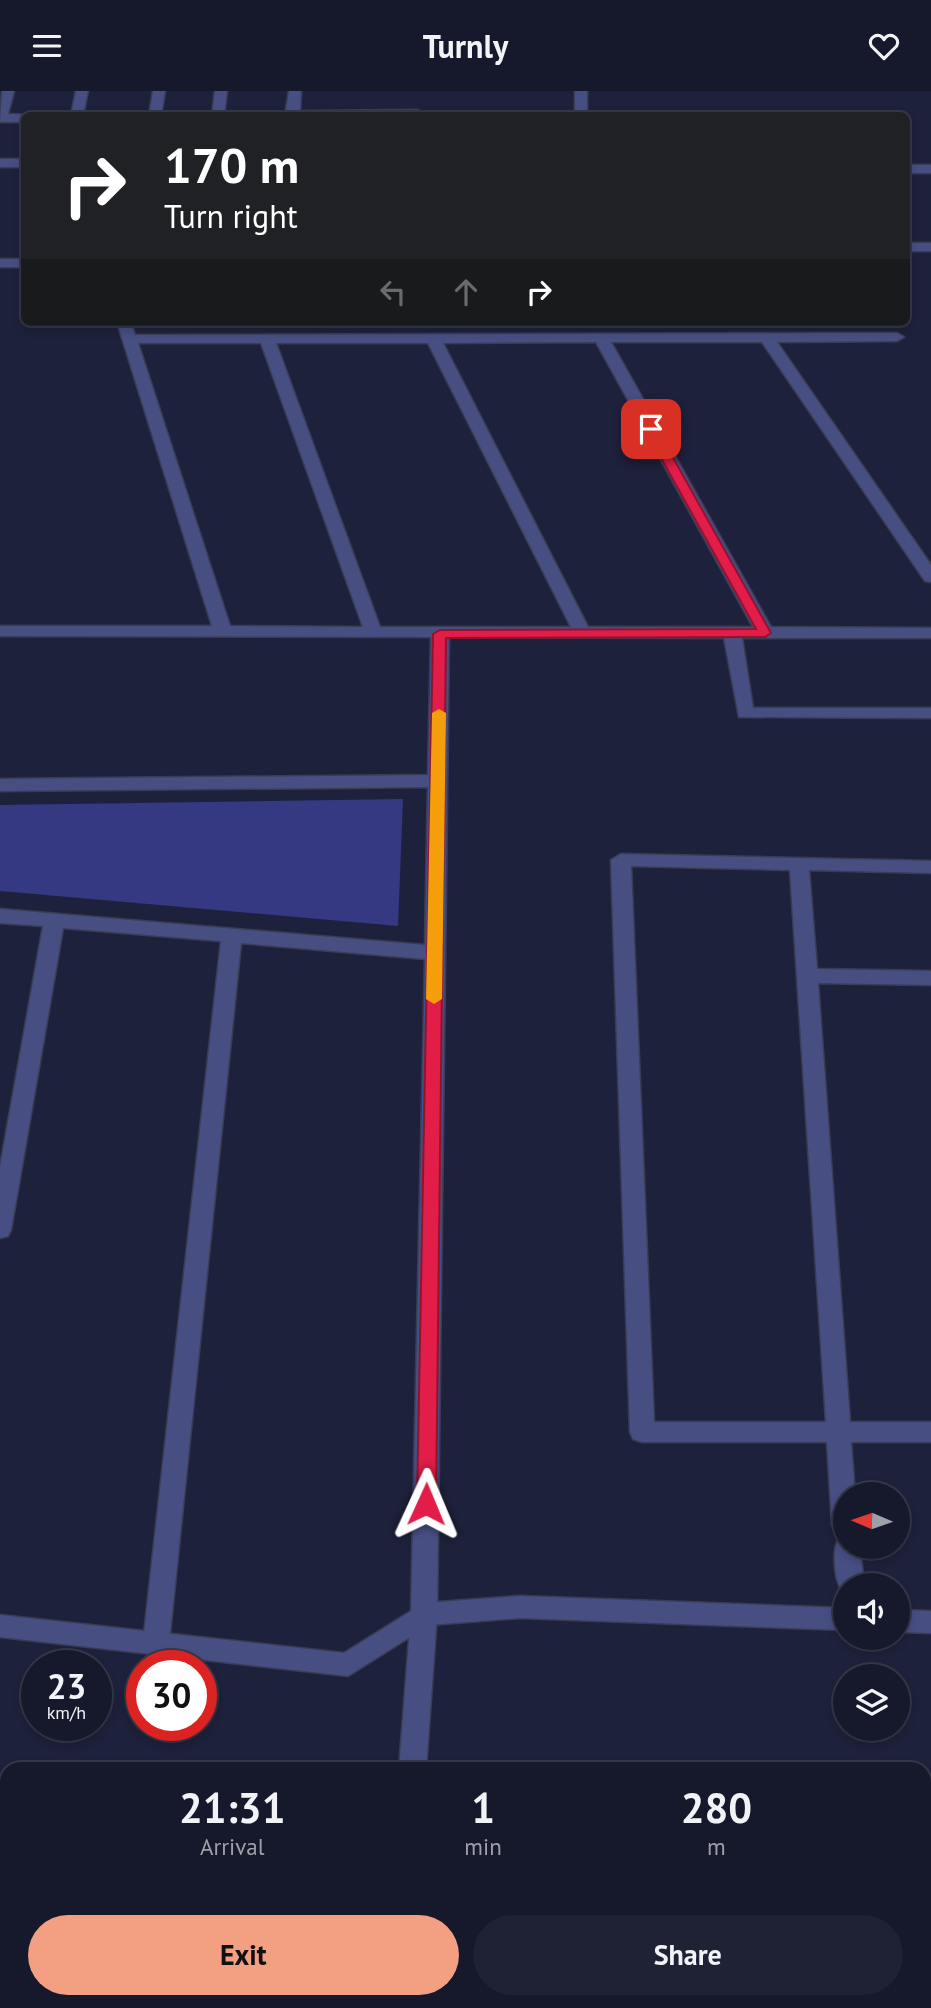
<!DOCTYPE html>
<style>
body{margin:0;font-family:"PT Sans",sans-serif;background:#1f2234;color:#f1f3f6;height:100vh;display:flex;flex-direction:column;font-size:26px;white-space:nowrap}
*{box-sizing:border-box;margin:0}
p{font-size:23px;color:#9ea0a9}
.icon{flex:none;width:38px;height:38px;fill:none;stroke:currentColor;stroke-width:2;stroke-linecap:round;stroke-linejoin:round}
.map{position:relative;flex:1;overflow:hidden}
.drawer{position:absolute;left:0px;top:1671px;width:931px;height:247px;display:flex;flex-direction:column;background:#16192c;border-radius:21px 21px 0 0;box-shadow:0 4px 10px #0003,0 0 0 2px #353848}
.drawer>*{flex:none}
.top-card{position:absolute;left:21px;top:21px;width:889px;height:214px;border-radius:10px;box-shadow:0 4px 10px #0003,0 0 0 2px #353848;background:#202124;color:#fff;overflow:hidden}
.needle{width:46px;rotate:272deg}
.controls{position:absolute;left:833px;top:1391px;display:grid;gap:14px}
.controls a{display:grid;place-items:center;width:77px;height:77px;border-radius:50%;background:#16192c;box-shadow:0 4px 10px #0003,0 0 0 2px #353848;font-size:35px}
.speed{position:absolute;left:21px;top:1559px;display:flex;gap:14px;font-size:35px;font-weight:700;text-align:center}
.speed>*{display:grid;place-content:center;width:91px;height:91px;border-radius:50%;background:#16192c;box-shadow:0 4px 10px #0003,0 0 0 2px #353848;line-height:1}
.speed small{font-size:18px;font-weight:400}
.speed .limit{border:10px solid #d22;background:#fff;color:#111}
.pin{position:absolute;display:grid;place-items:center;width:60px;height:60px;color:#fff;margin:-30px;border-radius:14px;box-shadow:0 4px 10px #0006}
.me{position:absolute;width:77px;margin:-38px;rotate:1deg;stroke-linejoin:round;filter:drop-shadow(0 0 5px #0008)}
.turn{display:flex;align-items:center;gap:24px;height:147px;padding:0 28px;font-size:32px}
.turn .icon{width:91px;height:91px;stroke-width:2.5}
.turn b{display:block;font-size:49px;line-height:60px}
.lanes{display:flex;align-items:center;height:66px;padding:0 28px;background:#0003;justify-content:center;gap:35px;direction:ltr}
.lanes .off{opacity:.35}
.eta{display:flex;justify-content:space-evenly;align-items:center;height:119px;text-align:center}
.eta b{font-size:42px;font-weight:700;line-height:49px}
.action{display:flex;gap:14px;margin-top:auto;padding:14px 28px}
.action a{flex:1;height:80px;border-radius:42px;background:#f39f82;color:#111;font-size:28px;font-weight:700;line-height:80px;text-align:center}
.action a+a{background:#1f2234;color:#f1f3f6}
header{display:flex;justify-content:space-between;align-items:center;height:91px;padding:0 28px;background:#16192c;font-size:32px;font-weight:700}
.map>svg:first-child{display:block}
.green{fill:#343982}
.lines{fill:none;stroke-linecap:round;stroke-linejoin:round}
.minor-casing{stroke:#393c55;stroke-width:3}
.tertiary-casing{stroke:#393c55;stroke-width:3}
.minor{fill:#474e82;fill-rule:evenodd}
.tertiary{fill:#474e82;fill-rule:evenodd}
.route{fill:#e11d48;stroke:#92132f;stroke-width:2}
.slow{fill:#f59e0b}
</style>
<header><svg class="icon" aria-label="menu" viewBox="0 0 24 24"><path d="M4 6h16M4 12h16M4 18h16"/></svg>Turnly<svg class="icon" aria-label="heart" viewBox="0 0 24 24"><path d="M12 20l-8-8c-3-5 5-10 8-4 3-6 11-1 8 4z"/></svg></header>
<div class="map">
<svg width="931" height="1917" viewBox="0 0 931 1917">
<rect width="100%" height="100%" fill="#1e213b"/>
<!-- green -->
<path class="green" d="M403,708L398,835L0,800V714Z"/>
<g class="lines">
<!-- minor casing -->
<g class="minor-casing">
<path id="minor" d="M2,0H14L8,23L29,24H24V31H0Z
M76,0H88L83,24H71Z
M153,0H165L161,24H149Z
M215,0H227L224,24H212Z
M289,0H301L300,20L418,19L424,23L285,24Z
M575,0H587V24H575Z
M0,68H24V76H0Z
M906,74H931V82H906Z
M906,152H931V160H906Z
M0,168H24V176H0Z
M117,231H131L135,244L897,242L904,246L897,250L777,251L931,474V491L925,490L762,251H611L771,536L931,537V547H742L753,617H931V627L739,626L724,547L449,546L437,1523L426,1678H399L411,1523L425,868L241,852L169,1552L165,1560L156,1563L147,1560L143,1552L221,850L63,837L11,1139L8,1145L0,1147V1076L43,835L0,832V818L425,854L428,696L0,700V688L428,684L431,546L0,545V535H212ZM596,251L753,536H588L443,252ZM138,252H261L363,536L230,535ZM276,252H428L571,536H380Z
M621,763L931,770V782L809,779L817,878L931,880V894L818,892L850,1331H931V1351H851L855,1404H845V1444L836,1441L832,1434L827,1351H642L633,1348L630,1341L611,769ZM631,775L790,779L826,1331H654Z
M845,1446V1456H860L864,1494H845V1503C834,1494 832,1461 838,1449Z
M924,1840H931V1868H924Z
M0,1885L7,1886V1911H15L0,1913Z
M80,1911H153L156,1917H83Z
M382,1911H412L411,1917H381Z"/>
</g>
<!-- tertiary casing -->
<g class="tertiary-casing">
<path id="tertiary" d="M520,1505L845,1517V1539L520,1527L429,1534L348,1585L0,1546V1524L344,1562L424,1512Z
M898,1519L931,1520V1542L898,1541Z"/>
</g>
<!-- minor -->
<use href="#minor" class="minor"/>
<!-- tertiary -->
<use href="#tertiary" class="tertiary"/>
</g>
<!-- route -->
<path class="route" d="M651,334L657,338L771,542L765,546L446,547L436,1413L433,1419H419L417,1413L433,543L440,539L756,538L645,338Z"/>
<!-- slow -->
<path class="slow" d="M439,618L446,622L442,908L434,913L426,908L432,622Z"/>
</svg>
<div class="controls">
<a><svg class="needle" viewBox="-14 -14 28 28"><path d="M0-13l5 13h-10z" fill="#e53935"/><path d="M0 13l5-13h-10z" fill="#9ea0a9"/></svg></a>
<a><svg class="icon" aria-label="sound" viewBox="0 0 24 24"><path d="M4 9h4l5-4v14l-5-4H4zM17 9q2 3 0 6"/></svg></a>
<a><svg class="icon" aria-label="layers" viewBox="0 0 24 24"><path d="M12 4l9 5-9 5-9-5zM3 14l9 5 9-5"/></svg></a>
</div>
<div class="speed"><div>23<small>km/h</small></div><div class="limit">30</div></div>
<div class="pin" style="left:651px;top:338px;background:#d93025"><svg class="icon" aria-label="arrive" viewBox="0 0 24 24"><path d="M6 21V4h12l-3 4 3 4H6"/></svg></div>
<svg class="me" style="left:426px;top:1413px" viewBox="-20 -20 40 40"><path d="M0-17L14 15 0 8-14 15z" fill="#e11d48" stroke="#fff" stroke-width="4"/></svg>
<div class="top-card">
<div class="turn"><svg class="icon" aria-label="right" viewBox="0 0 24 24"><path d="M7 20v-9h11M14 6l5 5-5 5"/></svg><div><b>170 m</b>Turn right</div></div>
<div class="lanes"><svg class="icon off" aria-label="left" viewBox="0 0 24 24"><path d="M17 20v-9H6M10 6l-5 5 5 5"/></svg><svg class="icon off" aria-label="ahead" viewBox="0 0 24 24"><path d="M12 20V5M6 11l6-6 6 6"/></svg><svg class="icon" aria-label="right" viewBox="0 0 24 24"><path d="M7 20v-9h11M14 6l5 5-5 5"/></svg></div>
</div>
<section class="drawer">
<div class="eta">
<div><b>21:31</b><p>Arrival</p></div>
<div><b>1</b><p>min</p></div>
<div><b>280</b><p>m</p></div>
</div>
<div class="action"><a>Exit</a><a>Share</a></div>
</section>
</div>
